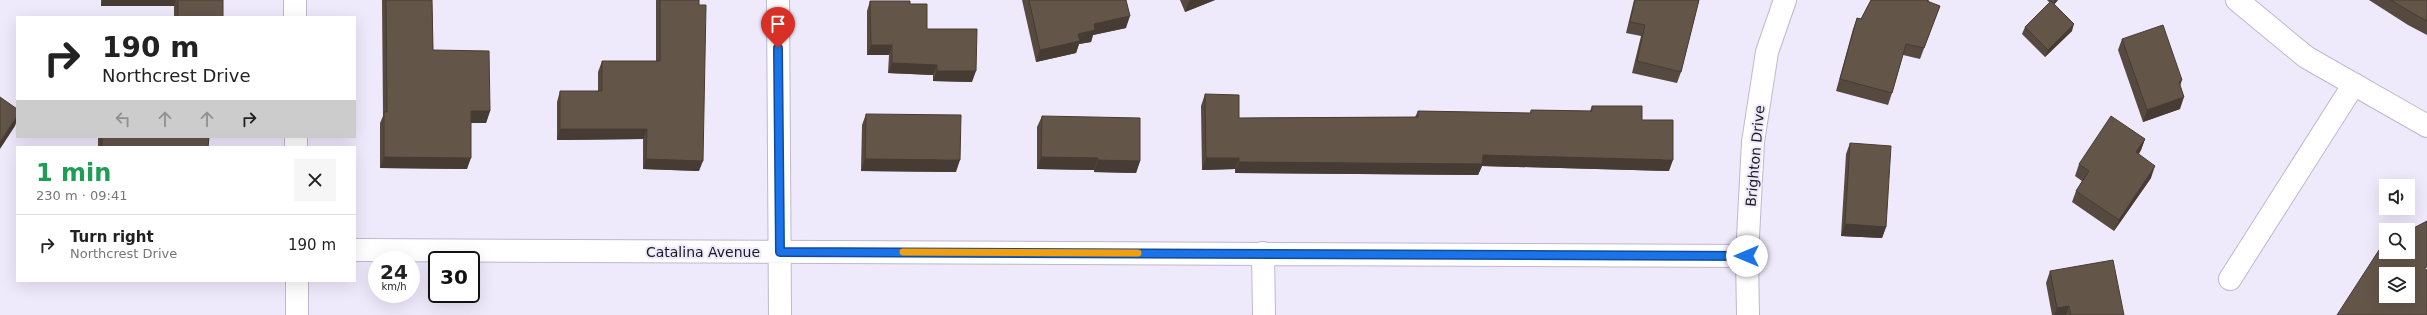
<!DOCTYPE html>
<meta charset="utf-8">
<style>
body{margin:0;font-family:"DejaVu Sans",sans-serif;background:#f6f6f6;color:#222;height:100vh;display:flex;flex-direction:column;font-size:15px;white-space:nowrap}
*{box-sizing:border-box;margin:0}
p{font-size:13px;color:#767676}
.icon{flex:none;width:22px;height:22px;fill:none;stroke:currentColor;stroke-width:2;stroke-linecap:round;stroke-linejoin:round}
.map{position:relative;flex:1;overflow:hidden}
.details{position:absolute;left:16px;top:146px;width:340px;height:136px;display:flex;flex-direction:column;background:#fff;border-radius:0px;box-shadow:0 4px 16px #0002}
.details>*{flex:none}
.hud{position:absolute;left:16px;top:16px;width:340px;height:122px;border-radius:0px;box-shadow:0 4px 16px #0002;background:#fff;color:#222;overflow:hidden}
.fabs{position:absolute;left:2379px;top:179px;display:grid;gap:8px}
.fabs a{display:grid;place-items:center;width:36px;height:36px;border-radius:0px;background:#fff;box-shadow:0 4px 16px #0002;font-size:20px}
.speed{position:absolute;left:368px;top:251px;display:flex;gap:8px;font-size:20px;font-weight:700;text-align:center}
.speed>*{display:grid;place-content:center;width:52px;height:52px;border-radius:50%;background:#fff;box-shadow:0 4px 16px #0002;line-height:1}
.speed small{font-size:10px;font-weight:400}
.speed .limit{border:2px solid #111;border-radius:6px;background:#fff;color:#111}
.pin{position:absolute;display:grid;place-items:center;width:34px;height:34px;color:#fff;margin:-41px -17px;border-radius:50% 50% 50% 0;rotate:-45deg;box-shadow:0 0 4px #0007}
.pin .icon{rotate:45deg}
.me{position:absolute;width:44px;margin:-22px;rotate:270deg;stroke-linejoin:round;filter:drop-shadow(0 0 3px #0008)}
.turn{display:flex;align-items:center;gap:14px;height:84px;padding:0 20px;font-size:18px}
.turn .icon{width:52px;height:52px;stroke-width:2.5}
.turn b{display:block;font-size:28px;line-height:34px}
.lanes{display:flex;align-items:center;height:38px;padding:0 20px;background:#0003;justify-content:center;gap:20px;direction:ltr}
.lanes .off{opacity:.35}
.round{display:grid;place-items:center;flex:none;width:42px;height:42px;border-radius:0px;background:#f6f6f6}
.head{display:flex;align-items:center;justify-content:space-between;height:68px;padding:0 20px}
h1{font-size:24px;font-weight:600;line-height:30px;color:#1e9e55}
ul{padding:0;list-style:none}
li{display:flex;align-items:center;gap:12px;height:60px;padding:0 20px;border-top:1px solid #e0e0e0}
li div{flex:1}
li b{display:block;font-size:15px}
li em{font-style:normal}
.map>svg:first-child{display:block}
.lines{fill:none;stroke-linecap:round;stroke-linejoin:round}
.minor-casing{stroke:#beb8cb;stroke-width:24}
.minor{stroke:#fff;stroke-width:22}
.wall{fill:#56493f}
.shaded-wall{fill:#463c33}
.building{fill:#645549;stroke:#463c33;fill-rule:evenodd}
.route-casing{stroke:#114b97;stroke-width:10}
.route{stroke:#1a73e8;stroke-width:7}
.slow{stroke:#f59e0b;stroke-width:7}
.labels{text-anchor:middle;dominant-baseline:central;stroke-width:4;stroke-linejoin:round;paint-order:stroke}
.street-label{font-size:14px;fill:#1b181f;stroke:#efe9fc}
</style>
<div class="map">
<svg width="2427" height="315" viewBox="0 0 2427 315">
<rect width="100%" height="100%" fill="#efe9fc"/>
<g class="lines">
<!-- minor casing -->
<g class="minor-casing">
<path id="minor" d="M295,0V17
M778,0L780,315
M2237,0L2306,57L2427,126
M296,137V147
M355,250L1747,256
M1263,253L1264,315
M2230,279L2354,84
M297,281V315
M1748,315L1747,256L1753,142L1767,52L1785,0"/>
</g>
<!-- minor -->
<use href="#minor" class="minor"/>
</g>
<!-- wall -->
<path class="wall" d="M101,0H223V17H174V6H101Z
M382,0H432L433,50L490,111L486,123H471L467,169L380,168V123L383,116Z
M656,0H699V171L643,169V139L557,140V102L560,91H598V72L602,61H656Z
M1022,0H1126V28L1093,35L1091,42L1079,44L1076,53L1036,62Z
M1180,0H1215L1185,12Z
M1634,0H1699L1681,72L1677,83L1632,73L1641,36L1626,33Z
M1871,0H1929L1928,2L1940,6L1920,59L1903,55L1892,93L1888,105L1836,91L1853,29L1857,18L1861,19Z
M2047,0H2058L2054,4L2072,31L2045,57L2022,34L2025,27L2050,3Z
M2369,0H2427V35L2408,25Z
M870,1L910,4L927,29L972,82L933,81V75L888,73L889,55H867V11Z
M2122,39L2180,86V109L2143,122L2118,50Z
M1205,94L1239,118L1415,117L1418,111L1530,113L1531,110L1590,111L1592,106L1642,120L1669,171L1482,166L1478,175L1235,173V169L1202,170L1201,106Z
M866,114L956,172L861,171L862,125Z
M1042,116L1140,161L1136,173L1094,172V170L1037,169V127Z
M98,137H209L208,147H98Z
M2145,139L2141,150L2139,154L2151,178L2114,231L2072,202L2076,191L2082,181L2075,176L2079,164Z
M1850,143L1886,227L1882,238L1841,236L1846,154Z
M2050,271L2124,315H2052L2046,283Z"/>
<!-- shaded-wall -->
<path class="shaded-wall" d="M103,0H176L174,6H101Z
M1191,0H1215L1185,12L1189,1Z
M2055,0H2058L2053,6Z
M1130,16L1126,28L1093,35L1091,42L1079,44L1076,53L1036,62L1040,50L1078,34L1094,24Z
M2074,24L2072,31L2045,57L2048,50Z
M871,45H892L889,55H867Z
M892,63L937,65L933,75L888,73Z
M937,71H976L972,82L933,81Z
M2182,80L2178,92L2179,82Z
M2184,97L2180,109L2143,122L2147,110Z
M471,111H490L486,123H467Z
M17,116V120L15,126L0,149V142Z
M560,129H647L643,139L557,140Z
M2145,139L2141,150L2132,163L2136,152Z
M1483,155L1673,160L1669,171L1482,166L1478,175L1235,173L1239,162Z
M384,157L471,158L467,169L380,168Z
M1041,157L1098,158L1094,170L1037,169Z
M1206,158H1239L1235,169L1202,170Z
M646,159L703,161L699,171L643,169Z
M865,159L960,160L956,172L861,171Z
M1098,160L1140,161L1136,173L1094,172Z
M2155,166L2151,178L2114,231L2119,220Z
M1845,224L1886,227L1882,238L1841,236Z
M2069,306L2066,315H2054L2057,308Z"/>
<!-- building -->
<path class="building" d="M178,0H223V17H178Z
M386,0H432L433,50L489,51L490,111H471V158L384,157V112H387Z
M660,0H699V5H706L703,161L646,159L647,129H560V91H602V61H660Z
M1029,0H1126L1130,16L1094,24L1095,30L1078,34L1080,41L1040,50Z
M1635,0H1699L1681,72L1637,61L1645,25L1630,22Z
M1871,0H1928L1927,1L1940,6L1924,48L1906,44L1892,93L1840,79L1857,18L1861,19Z
M2391,0H2427V21L2412,13Z
M870,1H910V4H927V29H977L976,71H937V65L892,63V45H871Z
M2051,1L2074,24L2048,50L2025,27Z
M2163,25L2182,80L2179,82L2184,97L2147,110L2122,39Z
M1205,94L1239,95V118L1418,117V111L1531,113V110L1592,111V106H1642V120H1673V160L1483,155L1482,164L1239,162V158H1206Z
M0,97L17,109V116L0,142Z
M866,114L961,115L960,160L865,159Z
M1042,116L1140,118V161L1098,160V158L1041,157Z
M2111,116L2145,139L2136,152L2155,166L2119,220L2076,191L2089,171L2079,164Z
M102,137H209L208,147H102Z
M1850,143L1891,146L1886,227L1845,224Z
M2427,221V267L2424,268L2427,270V315H2337L2381,247L2386,244V252H2408V231ZM2386,274H2408V296H2386Z
M2113,260L2124,315H2071L2069,306L2057,308L2050,271Z"/>
<g class="lines">
<!-- route casing -->
<g class="route-casing">
<path id="route" d="M778,48L780,252L1747,256"/>
</g>
<!-- route -->
<use href="#route" class="route"/>
<!-- slow -->
<path class="slow" d="M903,252L1138,253"/>
</g>
<g class="labels">
<!-- street labels -->
<g class="street-label">
<text transform="translate(1755 156) rotate(-85)">Brighton Drive</text>
<text x="703" y="252">Catalina Avenue</text>
</g>
</g>
</svg>
<div class="fabs">
<a><svg class="icon" aria-label="sound" viewBox="0 0 24 24"><path d="M4 9h4l5-4v14l-5-4H4zM17 9q2 3 0 6"/></svg></a>
<a><svg class="icon" aria-label="search" viewBox="0 0 24 24"><circle cx="10" cy="10" r="6"/><path d="M15 15l6 6"/></svg></a>
<a><svg class="icon" aria-label="layers" viewBox="0 0 24 24"><path d="M12 4l9 5-9 5-9-5zM3 14l9 5 9-5"/></svg></a>
</div>
<div class="speed"><div>24<small>km/h</small></div><div class="limit">30</div></div>
<div class="pin" style="left:778px;top:48px;background:#d93025"><svg class="icon" aria-label="arrive" viewBox="0 0 24 24"><path d="M6 21V4h12l-3 4 3 4H6"/></svg></div>
<svg class="me" style="left:1747px;top:256px" viewBox="-20 -20 40 40"><circle r="19" fill="#fff"/><path d="M0-13L10 11 0 6-10 11z" fill="#1a73e8"/></svg>
<div class="hud">
<div class="turn"><svg class="icon" aria-label="right" viewBox="0 0 24 24"><path d="M7 20v-9h11M14 6l5 5-5 5"/></svg><div><b>190 m</b>Northcrest Drive</div></div>
<div class="lanes"><svg class="icon off" aria-label="left" viewBox="0 0 24 24"><path d="M17 20v-9H6M10 6l-5 5 5 5"/></svg><svg class="icon off" aria-label="ahead" viewBox="0 0 24 24"><path d="M12 20V5M6 11l6-6 6 6"/></svg><svg class="icon off" aria-label="ahead" viewBox="0 0 24 24"><path d="M12 20V5M6 11l6-6 6 6"/></svg><svg class="icon" aria-label="right" viewBox="0 0 24 24"><path d="M7 20v-9h11M14 6l5 5-5 5"/></svg></div>
</div>
<section class="details">
<div class="head"><div><h1>1 min</h1><p>230 m · 09:41</p></div><a class="round"><svg class="icon" aria-label="close" viewBox="0 0 24 24"><path d="M6 6l12 12M18 6L6 18"/></svg></a></div>
<ul>
<li><svg class="icon" aria-label="right" viewBox="0 0 24 24"><path d="M7 20v-9h11M14 6l5 5-5 5"/></svg><div><b>Turn right</b><p>Northcrest Drive</p></div><em>190 m</em></li>
</ul>
</section>
</div>
